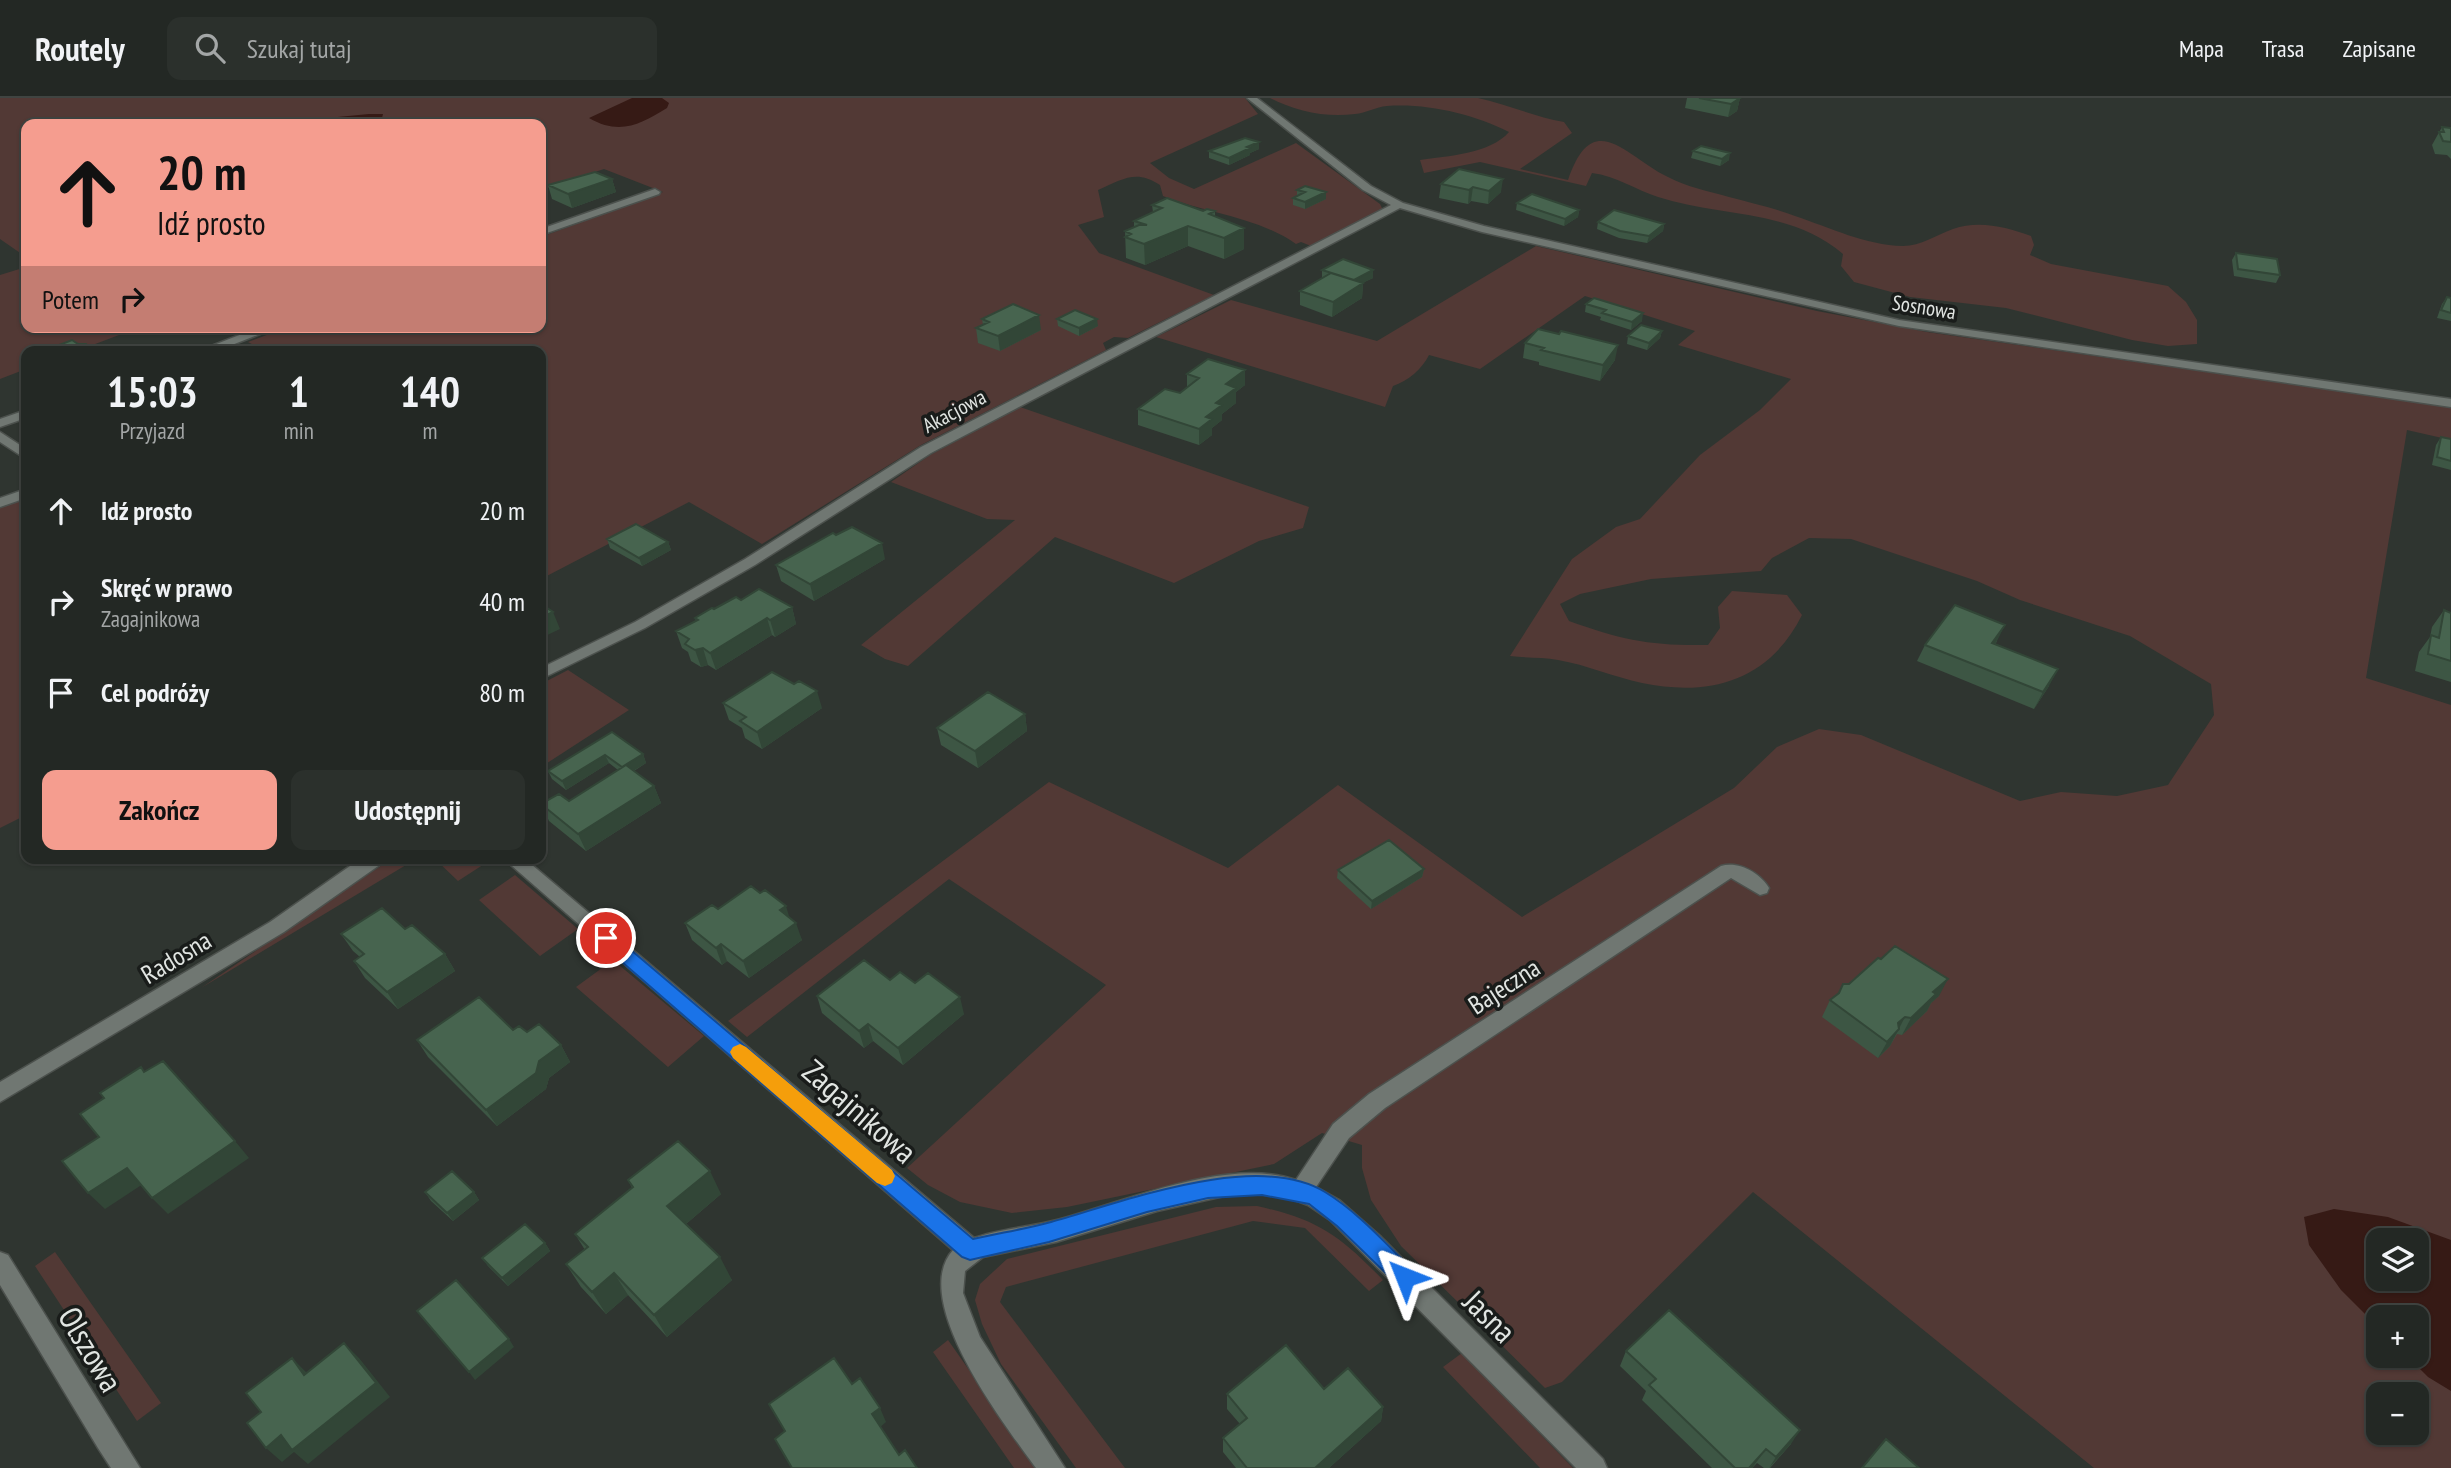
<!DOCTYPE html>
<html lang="pl">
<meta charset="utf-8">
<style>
body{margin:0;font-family:"PT Sans Narrow",sans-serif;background:#2b302c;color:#f1f3f6;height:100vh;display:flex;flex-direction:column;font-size:26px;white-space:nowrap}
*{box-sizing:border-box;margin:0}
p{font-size:23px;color:#a3a6a6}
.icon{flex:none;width:38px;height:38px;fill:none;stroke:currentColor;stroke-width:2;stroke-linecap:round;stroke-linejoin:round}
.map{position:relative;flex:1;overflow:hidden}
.sheet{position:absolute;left:21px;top:248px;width:525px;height:518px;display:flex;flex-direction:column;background:#232824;border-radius:14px;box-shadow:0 2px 5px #0004,0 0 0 2px #404441}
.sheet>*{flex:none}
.top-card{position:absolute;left:21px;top:21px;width:525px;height:214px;border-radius:14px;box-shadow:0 2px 5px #0004,0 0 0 2px #404441;background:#f59d8f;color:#111;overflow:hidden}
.fabs{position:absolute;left:2366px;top:1130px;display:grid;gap:14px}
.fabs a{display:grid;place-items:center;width:63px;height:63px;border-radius:14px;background:#232824;box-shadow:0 2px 5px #0004,0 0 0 2px #404441;font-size:35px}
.pin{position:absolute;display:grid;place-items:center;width:60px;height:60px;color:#fff;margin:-30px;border:4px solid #fff;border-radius:50%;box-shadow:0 2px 7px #0007}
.me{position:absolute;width:77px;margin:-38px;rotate:315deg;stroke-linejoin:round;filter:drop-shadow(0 0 5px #0008)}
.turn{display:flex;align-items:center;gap:24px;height:147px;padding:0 21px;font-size:32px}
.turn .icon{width:91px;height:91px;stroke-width:2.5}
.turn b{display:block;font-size:49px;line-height:60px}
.then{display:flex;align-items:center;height:66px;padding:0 21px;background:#0003;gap:14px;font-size:26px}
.eta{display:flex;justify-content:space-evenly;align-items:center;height:119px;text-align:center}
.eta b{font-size:42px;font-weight:700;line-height:49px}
.action{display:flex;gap:14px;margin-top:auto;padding:14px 21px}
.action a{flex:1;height:80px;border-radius:14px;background:#f59d8f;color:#111;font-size:28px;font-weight:700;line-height:80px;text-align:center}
.action a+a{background:#2b302c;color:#f1f3f6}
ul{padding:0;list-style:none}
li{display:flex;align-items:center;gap:21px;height:91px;padding:0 21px}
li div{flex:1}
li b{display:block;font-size:26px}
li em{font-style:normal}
header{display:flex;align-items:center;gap:42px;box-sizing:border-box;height:98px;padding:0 35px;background:#232824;border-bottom:2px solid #404441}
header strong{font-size:33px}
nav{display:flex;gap:38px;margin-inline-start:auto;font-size:24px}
.search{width:490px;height:63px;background:#2b302c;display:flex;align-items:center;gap:18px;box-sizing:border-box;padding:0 24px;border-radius:14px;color:#a3a6a6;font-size:26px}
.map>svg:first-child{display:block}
.green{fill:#523935;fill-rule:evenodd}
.water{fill:#361a15;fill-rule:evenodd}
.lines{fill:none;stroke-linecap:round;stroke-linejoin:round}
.minor-casing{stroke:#4c514d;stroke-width:3}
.minor{fill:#707772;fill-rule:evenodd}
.wall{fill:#3d5644}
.shaded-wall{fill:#324637}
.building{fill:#47644f;stroke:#324637;stroke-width:2}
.route{fill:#1a73e8;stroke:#114b97;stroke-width:2}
.slow{fill:#f59e0b}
.labels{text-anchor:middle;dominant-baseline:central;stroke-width:7;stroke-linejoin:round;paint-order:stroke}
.far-street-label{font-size:21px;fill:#e1e5e2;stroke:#191c1a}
.street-label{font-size:26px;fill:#e1e5e2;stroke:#191c1a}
.near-street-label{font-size:32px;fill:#e1e5e2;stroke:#191c1a}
</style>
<header>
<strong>Routely</strong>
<div class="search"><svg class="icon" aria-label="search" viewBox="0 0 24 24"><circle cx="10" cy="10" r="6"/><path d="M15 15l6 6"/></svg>Szukaj tutaj</div>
<nav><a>Mapa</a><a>Trasa</a><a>Zapisane</a></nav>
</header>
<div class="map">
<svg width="2451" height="1370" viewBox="0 0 2451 1370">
<rect width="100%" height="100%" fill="#2f3530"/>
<!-- green -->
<path class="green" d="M0,0H1245L1258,16L1150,65L1169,80L1194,91L1296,45L1380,106L1383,112L1311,148L1301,144L1296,146C1258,119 1205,115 1163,98L1160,87C1136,71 1123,81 1098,92L1104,119L1078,127L1099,155L1214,197L1128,240L1114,239L1103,245L1106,252L921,347L762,446L689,404L541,481V254H267L248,244L288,229H541V139L663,94L604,71L541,92V26H26V159L0,141Z
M1270,0H1478C1507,6 1534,19 1564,24L1572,35L1520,71L1568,82C1593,8 1625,58 1668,79C1687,89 1708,93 1729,99C1751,105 1774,110 1795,118C1831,130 1865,147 1903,148C1921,148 1936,137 1953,131C1979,122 2006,129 2031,138L2034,147L2030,157L2051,166L2168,188L2186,204L2197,222V246L2168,248L2132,242L2006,210L1910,199L1854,184L1841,168L1843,156C1791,111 1720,119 1658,99C1636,92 1616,78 1592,75L1586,88L1480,64L1424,75L1420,62C1447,58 1490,56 1509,34C1473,16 1427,5 1387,8C1376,9 1366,15 1355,16C1326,20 1295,13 1270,0Z
M1536,148L1817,213L1927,234L2451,309V342L2407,332L2366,580L2451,607V1370H2094L1753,1094L1562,1284L1545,1290L1401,1148L1371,1102L1362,1070V1047L1322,1035L1274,1066L1067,1109L1012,1115L960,1104L928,1087L907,1070L1106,887L949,781L747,939L728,923L1049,684L1228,770L1338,687L1522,819L1734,690L1777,649L1819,631L1861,637L2020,703L2061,694L2117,698L2168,687L2214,617L2211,586L2130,538L2020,502L1977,483L1851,441L1809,440L1772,460L1761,473L1651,481L1580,496L1560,506L1569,523C1622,542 1651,548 1708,547L1720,530L1718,509L1732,493L1787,497L1802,517C1769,583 1710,599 1642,585C1614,579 1587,567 1558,562C1543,559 1526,560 1510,558L1572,461L1616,429L1640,421L1700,357L1760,312L1791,281L1678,247L1695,233L1585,198L1480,271L1429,257C1422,271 1408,283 1393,288L1385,309L1156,239L1231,202L1377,243ZM2378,1143H2417V1181H2378ZM2378,1220H2417V1258H2378ZM2378,1297H2417V1335H2378Z
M26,169V229L135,231L74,254H26V271L0,281V177Z
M1020,309L1309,409L1303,430L1259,443L1174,485L1055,439L908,568L885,561L861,547L1015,422L987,421L891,384L930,357Z
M26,401V717L0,730V409Z
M568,572L629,612L541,669V586Z
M391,761H416L201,890Z
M435,761H492L458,783Z
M515,777L578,831L540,858L479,802Z
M613,862L704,938L668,969L576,889Z
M1257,1108C1319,1122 1339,1137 1383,1182L1369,1193L1305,1130L1253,1123L1006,1189L1000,1204L1125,1370H1076L1001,1266L982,1226L975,1202L980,1186L1007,1161L1216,1109Z
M55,1154L161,1305L137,1323L35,1168Z
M948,1242L1038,1370H1014L933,1254Z
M1462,1255L1573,1370H1540L1443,1269Z"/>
<!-- water -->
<path class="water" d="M632,0H662L669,5L667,10C641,26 620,38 589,20Z
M369,16H383L382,20L354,26H298L296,23Z
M2334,1111L2388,1119L2451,1142V1293L2428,1279L2407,1258H2417V1220H2378V1229L2341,1192L2309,1147L2304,1119ZM2378,1143H2417V1181H2378Z"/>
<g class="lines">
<!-- minor casing -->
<g class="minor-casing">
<path id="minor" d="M1247,0H1257L1371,88L1403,105L1484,128L1899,222L2451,301V309L1899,228L1482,134L1400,110L931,355L755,467L645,530L541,581V570L635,524L745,461L921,349L1391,107L1363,92Z
M655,91L660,94L659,96L541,137V131Z
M260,229H278L214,254H196Z
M26,312V320L0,329V321Z
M0,334L26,351V361L0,344Z
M26,391V400L0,409V400Z
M360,761H383L381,766L284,834L0,1004V984L270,824Z
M504,761H525L974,1140C999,1131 1030,1129 1057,1122C1124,1104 1228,1058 1296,1082L1333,1026L1369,996L1721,768C1739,763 1760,775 1769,790L1767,795L1760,797L1731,780L1385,1010L1349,1040L1316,1089L1339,1102L1381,1139L1603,1361L1607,1370H1576L1330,1122L1308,1107L1287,1099L1257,1096L1224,1098L1157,1113L1056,1144L983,1159L965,1173L963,1195L980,1239L1065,1370H1036C1005,1327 908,1202 953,1152Z
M0,1154L8,1157L140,1370H111L98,1350L0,1187Z"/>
</g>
<!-- minor -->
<use href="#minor" class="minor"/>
</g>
<!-- wall -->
<path class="wall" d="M1687,0H1740L1737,13L1728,19L1685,10Z
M2442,29L2451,30V61L2447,57L2435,56L2432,47Z
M1259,44V51L1250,55V57L1229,67L1209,60V53Z
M1693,53L1729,62L1720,68L1691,60Z
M1459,71L1501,94L1488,106L1471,103L1468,106L1439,100L1441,86Z
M612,81L616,94L572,110L552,101L548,87Z
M1297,92L1326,101L1305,111L1293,107V100L1297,98Z
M1517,105L1579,112L1578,119L1564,128L1516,112Z
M1152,107L1215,113V119L1244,130V151L1224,161L1188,148L1145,167L1126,160L1125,133L1134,129V123L1153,114Z
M1598,124L1664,126L1663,133L1647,145L1619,140L1597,131Z
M2236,155L2280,177L2276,185L2234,178L2232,162Z
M1322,172H1373V180L1362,185H1363L1362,200L1332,219L1300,207V193L1322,180Z
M2447,199L2451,200V223L2437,220L2442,206Z
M1586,206L1642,223L1631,232L1600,222L1601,219L1585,214Z
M982,221L1041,232L1000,253L978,245L976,230L983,227Z
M1057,221L1098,228L1079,238L1058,228Z
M1662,233L1660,240L1647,252L1627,246L1628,238Z
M1559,236L1615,262L1600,283L1539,267V264L1523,260L1525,245Z
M1187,276L1245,287L1236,294V305L1222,316V322L1212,330V337L1199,347L1138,327V311L1180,295L1187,290Z
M2441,339L2451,341V372L2432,367L2436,347Z
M607,441L668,444L671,452L642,468L610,450Z
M885,461L814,503L781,483L776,467Z
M741,502L792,509L796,526L775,539L772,537L716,572L708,567L701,569L691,563L688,554L682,550L676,533L696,523L695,520Z
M2444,512L2451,515V584L2415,573L2419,554L2430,539L2432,529Z
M1997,543L1995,547L2049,588L2034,611L1917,563L1925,547Z
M723,605L822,610L762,651L745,640L742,630L729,622Z
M1025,616L1027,633L978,670L941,647L937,630Z
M612,634L643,656L646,665L634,673L654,688L661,705L586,753L549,723L541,706L569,703L618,672L609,665L566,692L552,681L548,673Z
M1424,771L1422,779L1371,811L1337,780L1338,772Z
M718,811L789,819L802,842L749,880L727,863L722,867L692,842L685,825Z
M405,831L445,856L455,873L398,911L365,880L354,863L360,859L353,853L341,836Z
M890,882L915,885L964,916L903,967L873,943L864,950L822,915L817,898Z
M1843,886L1939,898L1931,905L1927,913L1902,937L1897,936L1890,948L1878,960L1822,919L1830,902L1838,896Z
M513,932L527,934L561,947L570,964L549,980L546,991L497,1028L428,959L417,942Z
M628,1082L721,1096L686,1126L732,1182L667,1239L628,1197L606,1216L581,1189L566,1166L585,1152L575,1136L632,1090Z
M425,1094H474L479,1102L453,1123L431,1103Z
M545,1145L550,1153L508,1188L488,1168L482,1160Z
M1626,1253L1791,1346L1770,1370H1764L1757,1365L1752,1370H1712L1642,1302L1646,1293L1620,1268Z
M1324,1291L1383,1309L1381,1323L1329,1370H1236L1223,1354V1340L1240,1326L1227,1311V1296Z"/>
<!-- shaded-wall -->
<path class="shaded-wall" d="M1740,0L1737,13L1728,19L1731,6Z
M1259,44V51L1250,55V57L1229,67V60Z
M1730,55L1729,62L1720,68L1722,61Z
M612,81L616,94L572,110L568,96Z
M1503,81L1501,94L1488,106L1489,93Z
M1473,89L1471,103L1468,106L1469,92Z
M1326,94V101L1305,111V104Z
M1579,112L1578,119L1564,128L1565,121Z
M1664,126L1663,133L1647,145L1649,138Z
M1188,128V148L1145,167L1144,146Z
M1244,130V151L1224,161V140Z
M1373,172V180L1351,191L1352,183Z
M1363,185L1362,200L1332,219L1333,204Z
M1643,215L1642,223L1631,232L1632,224Z
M1039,217L1041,232L1000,253L998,238Z
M1097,221L1098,228L1079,238V230Z
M1662,233L1660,240L1647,252L1649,245Z
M1618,247L1615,262L1600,283L1603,267Z
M1245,272V287L1236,294V305L1222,316V322L1212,330V337L1199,347V331L1206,319L1216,305L1226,286Z
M668,444L671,452L642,468L639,460Z
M882,445L885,461L814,503L810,486Z
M792,509L796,526L775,539L770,522Z
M553,514L560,531L541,540V520Z
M767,520L772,537L716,572L710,555Z
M2005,527L1997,543L1984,562L1992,545Z
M703,550L708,567L701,569L695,552Z
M2058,571L2049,588L2034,611L2043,594Z
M817,593L822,610L762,651L757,634Z
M1025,616L1027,633L978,670L975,653Z
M643,656L646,665L625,678L622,669Z
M605,657L609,665L566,692L562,683Z
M654,688L661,705L586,753L578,736Z
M1424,771L1422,779L1371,811L1372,803Z
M786,808L791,825L780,812Z
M796,825L802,842L749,880L743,863Z
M721,846L727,863L722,867L716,850Z
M445,856L455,873L398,911L387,894Z
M1948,881L1939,898L1931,905L1927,913L1902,937L1911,920L1933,894Z
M960,899L964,916L903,967L898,950Z
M1905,919L1890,948L1878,960L1898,925Z
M868,926L873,943L864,950L859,933Z
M561,947L570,964L549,980L546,991L497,1028L486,1012L539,963Z
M235,1043L249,1060L168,1116L152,1100Z
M127,1070L143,1086L105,1111L88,1095Z
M710,1073L721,1096L679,1132L667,1108Z
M474,1094L479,1102L453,1123L447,1115Z
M545,1145L550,1153L508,1188L502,1180Z
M720,1159L732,1182L667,1239L654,1217Z
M614,1175L628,1197L606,1216L592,1194Z
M509,1241L514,1249L475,1282L469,1274Z
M344,1245L359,1260L390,1299L308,1366L294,1354L282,1364L266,1350Z
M292,1260L307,1275L304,1277Z
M1383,1309L1381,1323L1329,1370H1315Z
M880,1310L886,1324L878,1331L872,1316Z
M1800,1332L1791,1346L1769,1370L1776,1359Z
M1766,1351L1752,1370H1749Z"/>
<!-- building -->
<path class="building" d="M1699,0H1740L1731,6Z
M2442,29L2451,30V44L2443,43L2439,34H2444Z
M1245,40L1259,44L1247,49L1250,50L1229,60L1209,53Z
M1701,48L1730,55L1722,61L1693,53Z
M1459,71L1503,81L1489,93L1473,89L1469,92L1441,86Z
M595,74L612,81L568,96L548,87Z
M1305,88L1326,94L1305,104L1293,100L1305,94L1297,92Z
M1532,96L1579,112L1565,121L1517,105Z
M1167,100L1203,113L1207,111L1215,113L1209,116L1244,130L1224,140L1188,128L1144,146L1125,139L1131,136L1125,133L1139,127H1147L1134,123L1162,110L1152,107Z
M1614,112L1664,126L1649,138L1620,133L1598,124Z
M2236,155L2277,161L2280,177L2238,171Z
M1343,161L1373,172L1354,182L1322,172Z
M1331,175L1363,185L1333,204L1300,193Z
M2447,199L2451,200V215L2441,212Z
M1594,200L1643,215L1632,224L1602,215L1606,212L1586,206Z
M1013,206L1039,217L998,238L976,230L989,224L982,221Z
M1075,212L1097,221L1079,230L1057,221Z
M1641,227L1662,233L1649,245L1628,238Z
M1538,231L1559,236L1561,233L1618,247L1603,267L1541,252L1544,250L1525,245Z
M72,242L78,246H86L93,254H41Z
M1208,261L1245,272L1226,286L1236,290L1216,305L1222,307L1206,319L1212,321L1199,331L1138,311L1165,291L1180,295L1199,280L1187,276Z
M2441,339L2451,341V363L2437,359Z
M636,426L668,444L639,460L607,441Z
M852,429L882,445L810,486L776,467L833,435L836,437Z
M759,491L792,509L770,522L767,520L710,555L703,550L695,552L685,546L689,541L676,533L698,522L695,520L712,510L714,511L736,499L741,502Z
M541,506L553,514L541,520Z
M1955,507L2005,527L1992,545L2058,571L2043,594L1925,547Z
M2444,512L2451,515V563L2428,556L2431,537L2439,540Z
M772,574L794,586L799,583L817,593L757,634L740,623L746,619L723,605Z
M988,594L1025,616L975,653L937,630Z
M612,634L643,656L622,669L605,657L562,683L548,673Z
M626,667L654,688L578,736L541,706L559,696L569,703Z
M1389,742L1424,771L1372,803L1338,772Z
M751,788L760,795L765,792L786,808L780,812L796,825L743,863L721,846L716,850L685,825L712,807L718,811Z
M382,810L405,831L412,827L445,856L387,894L354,863L364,856L341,836Z
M1895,848L1948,881L1933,894L1936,896L1911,920L1905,919L1898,925L1899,931L1887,944L1830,902L1839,895L1843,886H1849L1878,860L1881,861Z
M864,862L890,882L900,874L915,885L928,875L960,899L898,950L868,926L859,933L817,898Z
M479,899L513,932L519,928L527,934L539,926L561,947L539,963L536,975L486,1012L417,942Z
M163,963L235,1043L152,1100L127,1070L88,1095L62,1063L99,1039L80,1016L104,1000L100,995L141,969L144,974Z
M678,1043L710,1073L667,1108L720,1159L654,1217L614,1175L592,1194L566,1166L588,1149L575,1136L633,1089L628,1082Z
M452,1073L474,1094L447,1115L425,1094Z
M525,1126L545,1145L502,1180L482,1160Z
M456,1182L509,1241L469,1274L417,1213Z
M1669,1212L1800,1332L1776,1359L1766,1351L1749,1370H1735L1649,1287L1656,1281L1626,1253Z
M344,1245L376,1285L292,1352L281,1337L266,1350L247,1325L261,1314L246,1295L292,1260L304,1277Z
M1286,1247L1324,1291L1348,1270L1383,1309L1315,1370H1247L1223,1340L1247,1320L1227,1296Z
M834,1260L852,1286L860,1280L880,1310L872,1316L899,1357L905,1352L917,1370H792L775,1341L785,1333L769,1306Z
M1886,1341L1919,1370H1862Z"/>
<!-- route -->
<path class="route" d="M606,834L612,836L973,1141C999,1135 1026,1131 1051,1124C1123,1104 1256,1052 1325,1094C1358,1114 1385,1145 1412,1171L1415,1179L1412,1186L1405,1189L1397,1186L1337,1128L1309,1106L1262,1097L1208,1100L1147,1114L1049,1144L970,1162L962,1159L600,845L597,840L600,836Z"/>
<!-- slow -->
<path class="slow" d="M740,946L746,949L892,1072L895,1078L892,1085L885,1088L877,1085L733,960L730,954L733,949Z"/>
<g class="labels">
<!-- far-street labels -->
<g class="far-street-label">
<text transform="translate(1924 209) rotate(9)">Sosnowa</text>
<text transform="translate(954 313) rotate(-28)">Akacjowa</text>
</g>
<!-- street labels -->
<g class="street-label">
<text transform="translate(176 859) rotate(-31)">Radosna</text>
<text transform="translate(1504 888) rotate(-33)">Bajeczna</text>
</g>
<!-- near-street labels -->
<g class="near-street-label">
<text transform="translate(860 1013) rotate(41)">Zagajnikowa</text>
<text transform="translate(1490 1218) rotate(45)">Jasna</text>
<text transform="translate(91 1251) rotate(59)">Olszowa</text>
</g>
</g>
</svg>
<div class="fabs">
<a><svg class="icon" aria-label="layers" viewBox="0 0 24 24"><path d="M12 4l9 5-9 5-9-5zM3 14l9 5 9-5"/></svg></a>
<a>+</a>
<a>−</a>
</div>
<div class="pin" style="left:606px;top:840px;background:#d93025"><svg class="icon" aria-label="arrive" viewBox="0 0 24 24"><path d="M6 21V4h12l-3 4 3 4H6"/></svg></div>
<svg class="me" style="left:1405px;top:1179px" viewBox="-20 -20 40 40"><path d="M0-17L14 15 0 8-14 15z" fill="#1a73e8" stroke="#fff" stroke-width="4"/></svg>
<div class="top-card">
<div class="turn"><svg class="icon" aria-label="ahead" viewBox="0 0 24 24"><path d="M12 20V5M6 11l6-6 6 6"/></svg><div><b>20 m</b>Idź prosto</div></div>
<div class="then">Potem<svg class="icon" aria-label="right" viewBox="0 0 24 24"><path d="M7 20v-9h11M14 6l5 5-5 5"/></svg></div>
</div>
<section class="sheet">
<div class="eta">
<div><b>15:03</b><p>Przyjazd</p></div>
<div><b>1</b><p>min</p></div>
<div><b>140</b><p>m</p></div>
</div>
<ul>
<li><svg class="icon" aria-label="ahead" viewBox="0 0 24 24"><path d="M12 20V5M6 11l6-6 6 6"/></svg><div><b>Idź prosto</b></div><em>20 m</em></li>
<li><svg class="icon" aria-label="right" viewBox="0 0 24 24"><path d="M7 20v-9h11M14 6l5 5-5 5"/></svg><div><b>Skręć w prawo</b><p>Zagajnikowa</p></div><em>40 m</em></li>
<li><svg class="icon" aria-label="arrive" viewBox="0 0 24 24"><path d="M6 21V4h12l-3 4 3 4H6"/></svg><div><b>Cel podróży</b></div><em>80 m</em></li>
</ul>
<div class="action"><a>Zakończ</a><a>Udostępnij</a></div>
</section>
</div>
